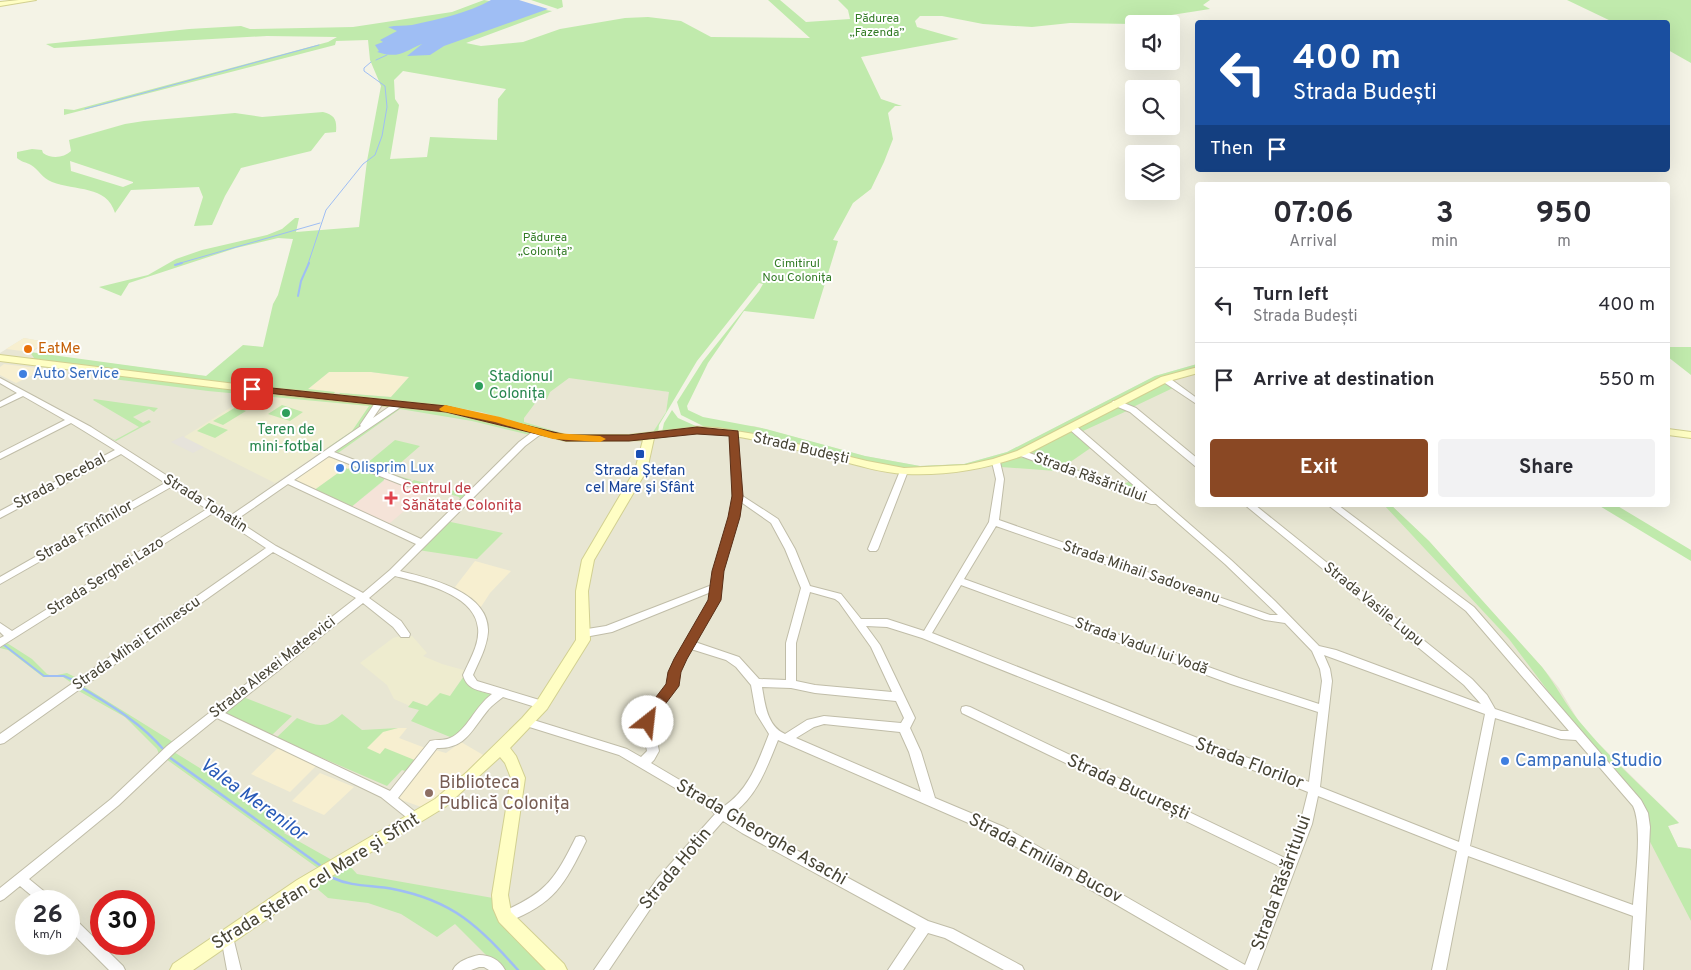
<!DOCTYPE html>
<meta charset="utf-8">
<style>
body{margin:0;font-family:Overpass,sans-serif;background:#f2f2f3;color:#2b2b33;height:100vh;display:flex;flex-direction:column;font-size:19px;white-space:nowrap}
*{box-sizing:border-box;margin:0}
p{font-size:16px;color:#7c7c81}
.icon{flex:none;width:28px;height:28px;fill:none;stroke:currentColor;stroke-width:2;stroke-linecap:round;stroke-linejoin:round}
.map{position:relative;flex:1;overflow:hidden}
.panel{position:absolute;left:1195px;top:182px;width:475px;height:325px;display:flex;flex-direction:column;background:#fff;border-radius:5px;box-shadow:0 5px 20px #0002}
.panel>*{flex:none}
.top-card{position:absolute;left:1195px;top:20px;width:475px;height:152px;border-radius:5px;box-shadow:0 5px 20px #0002;background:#1a4fa0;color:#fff;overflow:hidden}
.tools{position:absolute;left:1125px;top:15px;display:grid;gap:10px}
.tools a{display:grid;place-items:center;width:55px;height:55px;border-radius:5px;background:#fff;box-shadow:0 5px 20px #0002;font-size:25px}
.speed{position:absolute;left:15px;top:890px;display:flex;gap:10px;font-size:25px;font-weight:700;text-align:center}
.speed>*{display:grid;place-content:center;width:65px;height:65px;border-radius:50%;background:#fff;box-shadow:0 5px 20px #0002;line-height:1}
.speed small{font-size:12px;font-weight:400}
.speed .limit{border:8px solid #d22;background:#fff;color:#111}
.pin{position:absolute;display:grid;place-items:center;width:42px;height:42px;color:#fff;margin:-21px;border-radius:10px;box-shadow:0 2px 8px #0006}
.me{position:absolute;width:55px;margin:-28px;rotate:29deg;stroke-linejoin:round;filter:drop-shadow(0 0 4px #0008)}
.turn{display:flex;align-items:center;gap:18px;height:105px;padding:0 15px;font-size:22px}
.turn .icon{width:65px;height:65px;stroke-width:2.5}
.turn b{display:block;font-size:35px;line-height:42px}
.then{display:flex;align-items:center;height:48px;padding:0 15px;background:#0003;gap:10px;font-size:19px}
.eta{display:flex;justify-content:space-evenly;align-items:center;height:85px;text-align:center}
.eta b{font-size:30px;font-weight:700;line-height:35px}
.primary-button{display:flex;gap:10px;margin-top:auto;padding:10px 15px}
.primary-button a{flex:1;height:58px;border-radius:5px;background:#8a4824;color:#fff;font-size:20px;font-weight:700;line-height:58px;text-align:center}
.primary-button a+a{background:#f2f2f3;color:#2b2b33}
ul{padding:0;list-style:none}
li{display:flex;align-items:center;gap:15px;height:75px;padding:0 15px;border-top:1px solid #e1e1e2}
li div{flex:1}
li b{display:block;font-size:19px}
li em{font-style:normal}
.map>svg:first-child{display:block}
.residential{fill:#e8e6d3;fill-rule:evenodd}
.commercial{fill:#f7efd0}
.industrial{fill:#e6e3db}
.education{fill:#eeeccf}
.medical{fill:#f5e3d8}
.green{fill:#c0eaac;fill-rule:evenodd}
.water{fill:#9fbef4}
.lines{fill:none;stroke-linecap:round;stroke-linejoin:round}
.stream-far2{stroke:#9fbef4;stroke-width:1}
.stream-far1{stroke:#9fbef4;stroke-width:2}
.stream{stroke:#9fbef4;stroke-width:2.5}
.street-casing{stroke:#c0bda8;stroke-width:2}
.secondary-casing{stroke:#d2d091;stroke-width:2}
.street{fill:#fff;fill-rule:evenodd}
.secondary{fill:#fffec4;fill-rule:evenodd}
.route{fill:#8a4824;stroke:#5a2f17}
.slow{fill:#f59e0b}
.food-dot{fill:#e8710a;stroke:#fff;stroke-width:2}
.shop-dot{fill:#3f7fe0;stroke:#fff;stroke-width:2}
.leisure-dot{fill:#2e9e5b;stroke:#fff;stroke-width:2}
.transit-dot{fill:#1a4fb4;stroke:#fff;stroke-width:2}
.health-dot{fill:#e0444e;stroke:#fff;stroke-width:2}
.education-dot{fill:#8d6e63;stroke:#fff;stroke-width:2}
.labels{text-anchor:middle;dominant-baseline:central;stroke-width:4;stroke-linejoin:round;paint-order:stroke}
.far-park-label{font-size:12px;fill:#327b25;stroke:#fff}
.food-label{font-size:15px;fill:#c56008;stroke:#fff;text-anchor:start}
.shop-label{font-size:15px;fill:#366cbe;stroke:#fff;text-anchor:start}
.leisure-label{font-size:15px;fill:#27864d;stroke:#fff;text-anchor:start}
.street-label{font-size:15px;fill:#474435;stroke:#fff}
.transit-label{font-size:15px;fill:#164399;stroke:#fff}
.health-label{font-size:15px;fill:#be3a42;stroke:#fff;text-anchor:start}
.near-shop-label{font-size:18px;fill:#366cbe;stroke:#fff;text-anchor:start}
.near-street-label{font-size:18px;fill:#474435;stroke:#fff}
.near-education-label{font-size:18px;fill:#785e54;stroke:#fff;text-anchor:start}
.near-water-label{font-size:19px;font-style:italic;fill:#295bb8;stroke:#fff}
</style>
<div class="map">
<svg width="1691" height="970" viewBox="0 0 1691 970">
<rect width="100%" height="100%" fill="#f4f3e6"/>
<!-- residential -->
<path class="residential" d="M24,338L46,342L31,353L206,376L357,346L670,392L666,412L654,431L690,425L754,426L865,456L920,466L964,464L1007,452L1155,376L1197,364L1198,505H1391L1429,541L1542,667L1559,688L1578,720L1597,742L1679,823L1668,826L1678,847L1690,848L1691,851V970H0V353ZM26,901H69V944H26ZM101,901H144V944H101Z"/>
<!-- commercial -->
<path class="commercial" d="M24,338L46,342L30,352L6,349Z
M4,364L45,369L16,383L0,375V367Z
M329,372H371L409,377L391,397L307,390Z
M325,458H335L352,466L348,469L345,468L313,491L291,481Z
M475,561L511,571L490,593L479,610L455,587Z
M398,728H407L399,738L428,749L408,772L360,753L383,731Z
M461,742L485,756L424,808L396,798L435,750L446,753Z
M279,747L317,765L290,792L251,774Z
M320,773L354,787L324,815L292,801Z"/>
<!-- industrial -->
<path class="industrial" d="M183,436L204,447L193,453L171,442Z"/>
<!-- education -->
<path class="education" d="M252,394L370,406L352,431L275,483L184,437Z
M400,636H412L427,653L423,656L442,664L467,671L450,696L427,706L413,701L410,706L394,699L387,685L360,663L393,638Z"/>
<!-- medical -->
<path class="medical" d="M384,478L404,486L431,488L389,524L350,508L384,481Z"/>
<!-- green -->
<path class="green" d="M484,0L552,11L558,9L531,0H562L563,7L466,43L481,46L523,42L560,29L625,18L648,17L681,21L711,37L810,38L768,0H780L806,22L850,19L848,10L838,0H1210L1203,5L1210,9L1165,16L1134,24L1070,23L1032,27L983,24L942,16H920L915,21L917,27L959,39L861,57L881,99L902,106H895L888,113L893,139L884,162L871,189L853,203L833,240L838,241L814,319L744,311L708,363L687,406L688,410L703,417L766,429L865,456L920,466L964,464L1007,452L1155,376L1197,364V368L1183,372L1022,449L993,460L964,466L912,469L884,465L769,438L705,427L681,415L677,402L703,361L759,291L763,284L759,283L697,361L659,425L658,433L653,432L666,412L669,392L569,378L550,392L547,399L539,398L524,418V422L565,434L562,436L481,412L452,407L338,396L340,393L391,397L409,377L371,372H329L308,389L335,392L333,395L36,361L30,352L206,376L243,345L263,347L273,304L278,295L293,239L278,238L236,248L129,283L121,296L99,287L148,275L176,259L202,250L267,235L282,229L295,218H299L296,232L359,227L367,161L381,86L370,60L368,40L336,41L335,45L64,115V109L74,110L328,42L337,37L267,36L54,48L46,44L189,29L241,26L250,29L353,27L452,12ZM403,71L506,89L498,99L497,140L430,137L427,157L390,159L399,105L395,99L394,80Z
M1567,0H1691V63L1668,50V22H1613Z
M323,112C335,115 337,120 336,132L325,133L311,151L241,168L225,196L212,225L194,226L203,197L199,187L131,190L115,213C107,185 75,191 52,182C42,178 38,169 31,165C26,162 21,162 17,158V152L32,149L42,150L43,153C51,159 64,158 71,151L69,140L125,124L144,121L235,113L262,117ZM70,161L133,182V183L123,187L71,171Z
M1668,347H1691V375L1668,357Z
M110,374L374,404L375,406L356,432L331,449L327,448L352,431L369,406L208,391L105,378Z
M1165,382L1173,388L1133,407L1122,403Z
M93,400L94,399L158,408L154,412L149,409L133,417L143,423L149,420L151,422L116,441L93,429L115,440L139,427Z
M282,405L303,412L290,421L268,414Z
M402,406L438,410L533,433L530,435L472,421L400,409L338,453L366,464L395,440L420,446L389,473L412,480L406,482L369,465L364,466L337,455L336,450Z
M1117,406L1129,410L1083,431L1077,427Z
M236,407L246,411L223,425L213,421Z
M672,410L678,418L698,427L662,432L664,423Z
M209,423L228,430L215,438L197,431Z
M1068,431L1074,432L1092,447L1066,465L1122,485L1130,481L1149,498L1040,458L1030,451Z
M1015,458H1026L1056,469V471L1001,467V462Z
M352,466L384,478V480L350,508L313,491L345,468L348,469Z
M414,480L466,494L460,499L459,497L431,488L407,485Z
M1384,505H1391L1429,541L1542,667C1556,685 1566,705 1579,721C1609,758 1646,790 1679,823L1668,826L1678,847L1691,849V921L1646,834L1644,807L1587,743L1509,639Z
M1598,505H1616L1691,550V561Z
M446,521L503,533L477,559L418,550Z
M7,643L32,659L47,674L52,676L67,673L79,679L73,684L63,677H43L8,650L0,648Z
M464,676L472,688L493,694L470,725L455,739L411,721L419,710L408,707L413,701L427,706L440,693L450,696Z
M83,686L173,742L159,754L157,749L125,717L77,690Z
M243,697L292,716L272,735L226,714V711Z
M342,714L362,730L398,728L383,732L367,748L380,754L385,748L417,761L408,772L402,770L387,786L276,738L297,718C317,726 325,730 342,714Z
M174,752L277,816L291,827L284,833L332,860L319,869L166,759Z
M348,864L357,874L493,898V909L553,970H501L455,924L437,937L401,914L368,903L328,898L314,886Z"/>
<!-- water -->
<path class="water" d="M491,0H519L548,9L444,46L430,55L407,56L422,44C403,52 399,59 377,52L379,51L375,45L383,42L380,40L397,31L388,27C396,25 404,26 412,25C438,19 469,13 491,0Z"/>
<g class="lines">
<!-- stream-far2 -->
<path class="stream-far2" d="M376,60L387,55
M85,109L319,45
M177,264L320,223
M308,264L326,210L363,164L375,155L382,136L387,107L385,86L364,71V68L371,62"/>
<!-- stream-far1 -->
<path class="stream-far1" d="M175,265L182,263
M298,296L301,281L309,263
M4,645L44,676H64L73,680"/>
<!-- stream -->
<path class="stream" d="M72,679L75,682
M82,688C112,706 141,723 164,750
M169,757L321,866
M333,878C352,887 373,885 393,889C454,901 478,926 518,970"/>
<!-- street casing -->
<g class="street-casing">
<path id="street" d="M1162,377H1168L1198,399V405L1162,381L1161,379Z
M0,378L91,427L230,516L361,426L360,425L377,400H383L384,402L373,418L396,402H402L403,404L402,406L334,452L411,482L412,484L411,486H405L329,456L294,480L421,539L519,442L535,430H541L542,432L541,434L525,446L400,571C429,578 490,592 488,632C487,647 479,661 473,675L477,681L546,702L547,705L546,708L542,709L503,697C498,701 492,705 488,710C472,729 466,749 437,748L398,798L419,815L421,818L419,821L415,823L411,821L381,797L217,718L175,752L119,805L29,879L51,897L53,901H38L20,886L4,899L0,901V888L111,799L167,746L356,598L273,552L4,743L0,744V734L266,548L213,513L0,647V638L4,636L0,632V623L12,631L207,509L171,487L0,584V577L165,483L121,454L0,518V511L115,450L71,423L0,459V453L65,420L23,396L0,407V402L17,393L0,383ZM288,484L416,544L390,570L363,593L276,546L236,520ZM395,576C422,583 475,594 478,628C480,644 469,661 463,675C467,690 479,690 492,694C475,706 467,731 450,738C443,741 437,739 430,741L390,791L225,713L363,603L393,627L401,637H409L410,634L401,621L369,598Z
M1113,401H1119L1136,408L1198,459V466H1195L1130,412L1113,405L1112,403Z
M1069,425H1075L1231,560L1275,601L1319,646L1336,650L1481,704L1464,685L1245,505H1255L1472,679L1487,695L1495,709L1561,731H1569L1466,611L1328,505H1338L1474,607L1641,800L1648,813L1650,827L1643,970H1629L1633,916L1468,856L1446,970H1432L1457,851L1318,796L1312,824L1257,970H1229L996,835L778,740C767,767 757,797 732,814L750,825L928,921L953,929L1022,966L1024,970H1004L945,938L928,933L903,970H888L916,928L742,833L723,821L665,887L609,970H594L657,879L715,814L709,808L619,755L523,725L522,722L523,719L527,718L627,749L641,757L647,751L643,731L646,713L667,685L669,672L675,659L710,600L711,592L612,632L585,637L581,636L580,633L581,630L606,626L712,585C714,561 724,540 729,518C736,490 731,461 730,433L731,431H734L738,433L741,495L778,519L795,549L810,586L841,594L861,619H887L924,631L989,522L996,479L992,462L996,459L1000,462L1004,479L999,520L1270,615H1278L1225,564L1156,504H1151L1018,455L1017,453L1018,451H1024L1146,496L1069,429L1068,427ZM741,502L771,523L785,549L801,588L786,643V680L759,679L739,657L695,642L720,600L723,571L739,517ZM996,526L1265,620L1285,623L1312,651L1320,669L1322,681L1319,704L1239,678L964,579ZM961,585L1231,684L1318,712L1309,782L932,633ZM810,592L835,599L839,602L871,647L892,692L815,685L796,681V643ZM866,626L887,627L922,638L1308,792L1300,824L1287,859L970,707L966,706L962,707L961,710L962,713L1283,868L1245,965L1004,827L935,798L921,752L910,728L915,718L880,645ZM691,649L726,660L736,667L751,685L756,713L769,734C758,762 749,790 723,807L717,802L651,763L654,760L659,751L655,731L656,714L677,686L679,672ZM1324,655L1485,714L1459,842L1320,787L1332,681L1330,669ZM762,687L791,688L815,693L896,701L904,718L901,723L824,716L807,720L785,734C767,726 765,704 762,687ZM1495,718L1561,739L1576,740L1633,806C1643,827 1635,881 1633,905L1470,846ZM824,724L900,732L909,752L921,792L796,738L814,727Z
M904,468L908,471L878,549L876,551H870L868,549L900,471Z
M580,836L584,837L586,841C564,886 554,904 505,923L500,921L499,917L500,913C546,893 554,881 576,837Z
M69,916L74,918L123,966L125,970H109L69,930Z
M227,931L232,933L233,937L241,970H227L221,937L222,933Z
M479,955C490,955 500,960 505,970H489L484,967H479L471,970H453C457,961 470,957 479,955Z"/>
</g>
<!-- secondary casing -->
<g class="secondary-casing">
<path id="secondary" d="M19,0H36L0,6V2Z
M0,355L252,386L446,406L566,435H629L697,427L718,428L760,435L867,461L904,468L966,465L993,459L1017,451L1161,377L1198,367V373L1169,381L1025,455C986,469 946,476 905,474C882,473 857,465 834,459C790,449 745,434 700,433C685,433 669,436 654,438L647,470L594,560L588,591L590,640L547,709L510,748L516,756L525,778L508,895L511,912L564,964L567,970H546L499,922L493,908L492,895L511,778L505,763L500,757L445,807L309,890L193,970H170L173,964L297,880L435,799L467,772L522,718L537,701L576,640V591L582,560L635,470L643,440L566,441L446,412L252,392L0,361Z
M1668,429L1691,432V438L1668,435Z"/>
</g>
<!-- street -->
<use href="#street" class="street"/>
<!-- secondary -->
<use href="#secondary" class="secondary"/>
</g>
<!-- route -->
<path class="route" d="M252,386L446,406L566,435H629L697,427L738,431L743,496L740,517L724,571L721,600L687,659L681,672L679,686L657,715L654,725H643L641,722L646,710L666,684L668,672L674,659L708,600L712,571L728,517L732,496L729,436L697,434L629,441H566L446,412L248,391L247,389Z"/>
<!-- slow -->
<path class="slow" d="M445,405L500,417L554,433L600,436L606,439L600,442L553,439L495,422L441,411L439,409Z"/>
<!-- markers -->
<circle class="food-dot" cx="28" cy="349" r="5"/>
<g class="shop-dot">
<circle cx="23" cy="374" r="5"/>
<circle cx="340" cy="468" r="5"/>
<circle cx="1505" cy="761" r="5"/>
</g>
<g class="leisure-dot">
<circle cx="479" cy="386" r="5"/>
<circle cx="286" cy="413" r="5"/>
</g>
<rect class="transit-dot" x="635" y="449" width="10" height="10" rx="2.5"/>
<path class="health-dot" d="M388.5 490.5h5v5h5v5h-5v5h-5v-5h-5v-5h5z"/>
<circle class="education-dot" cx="429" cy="793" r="5"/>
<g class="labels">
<!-- far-park labels -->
<g class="far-park-label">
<text x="877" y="19">Pădurea<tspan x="877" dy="14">„Fazenda”</tspan></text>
<text x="545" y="238">Pădurea<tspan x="545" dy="14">„Colonița”</tspan></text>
<text x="797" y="264">Cimitirul<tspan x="797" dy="14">Nou Colonița</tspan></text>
</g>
<!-- food labels -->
<g class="food-label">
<text x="38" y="349">EatMe</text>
</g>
<!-- shop labels -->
<g class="shop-label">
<text x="33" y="374">Auto Service</text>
<text x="350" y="468">Olisprim Lux</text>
</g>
<!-- leisure labels -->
<g class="leisure-label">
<text x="489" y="377">Stadionul<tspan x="489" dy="17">Colonița</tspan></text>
<text x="286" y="430" text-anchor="middle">Teren de<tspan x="286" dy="17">mini-fotbal</tspan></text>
</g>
<!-- street labels -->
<g class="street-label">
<text transform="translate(801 449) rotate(13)">Strada Budești</text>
<text transform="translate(1090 478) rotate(20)">Strada Răsăritului</text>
<text transform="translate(60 482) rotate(-28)">Strada Decebal</text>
<text transform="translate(205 504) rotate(32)">Strada Tohatin</text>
<text transform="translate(85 532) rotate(-30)">Strada Fîntînilor</text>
<text transform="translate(1141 573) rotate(19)">Strada Mihail Sadoveanu</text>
<text transform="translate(106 577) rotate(-32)">Strada Serghei Lazo</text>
<text transform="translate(1373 605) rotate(39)">Strada Vasile Lupu</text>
<text transform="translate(137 644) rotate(-35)">Strada Mihai Eminescu</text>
<text transform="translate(1141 647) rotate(20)">Strada Vadul lui Vodă</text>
<text transform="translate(273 668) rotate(-38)">Strada Alexei Mateevici</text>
</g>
<!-- transit labels -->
<g class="transit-label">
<text x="640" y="471">Strada Ștefan<tspan x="640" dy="17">cel Mare și Sfânt</tspan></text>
</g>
<!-- health labels -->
<g class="health-label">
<text x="402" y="489">Centrul de<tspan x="402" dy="17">Sănătate Colonița</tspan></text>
</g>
<!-- near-shop labels -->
<g class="near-shop-label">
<text x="1515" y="761">Campanula Studio</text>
</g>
<!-- near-street labels -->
<g class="near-street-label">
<text transform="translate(1249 764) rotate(21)">Strada Florilor</text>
<text transform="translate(1128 788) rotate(25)">Strada București</text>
<text transform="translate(761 833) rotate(30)">Strada Gheorghe Asachi</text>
<text transform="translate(1045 859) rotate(28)">Strada Emilian Bucov</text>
<text transform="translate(676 869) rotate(-50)">Strada Hotin</text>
<text transform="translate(316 882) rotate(-32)">Strada Ștefan cel Mare și Sfînt</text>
<text transform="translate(1282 883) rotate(-70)">Strada Răsăritului</text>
</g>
<!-- near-education labels -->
<g class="near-education-label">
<text x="439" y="783">Biblioteca<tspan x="439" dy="21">Publică Colonița</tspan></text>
</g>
<!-- near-water labels -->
<g class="near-water-label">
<text transform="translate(253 800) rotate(36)">Valea Merenilor</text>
</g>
</g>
</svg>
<div class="tools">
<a><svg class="icon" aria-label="sound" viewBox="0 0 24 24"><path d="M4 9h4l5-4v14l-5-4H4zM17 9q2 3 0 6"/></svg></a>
<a><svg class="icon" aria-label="search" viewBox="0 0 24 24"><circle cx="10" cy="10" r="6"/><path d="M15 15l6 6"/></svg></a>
<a><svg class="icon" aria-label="layers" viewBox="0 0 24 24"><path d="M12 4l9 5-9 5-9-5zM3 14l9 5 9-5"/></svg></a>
</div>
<div class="speed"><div>26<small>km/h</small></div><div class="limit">30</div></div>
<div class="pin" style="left:252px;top:389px;background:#d93025"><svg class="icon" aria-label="arrive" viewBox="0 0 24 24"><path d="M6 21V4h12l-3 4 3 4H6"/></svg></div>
<svg class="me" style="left:648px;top:722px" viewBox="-20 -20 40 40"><circle r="19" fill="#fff"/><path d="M0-13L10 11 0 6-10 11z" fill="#8a4824"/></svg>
<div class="top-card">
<div class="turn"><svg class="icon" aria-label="left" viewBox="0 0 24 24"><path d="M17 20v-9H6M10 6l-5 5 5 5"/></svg><div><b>400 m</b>Strada Budești</div></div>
<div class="then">Then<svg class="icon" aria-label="arrive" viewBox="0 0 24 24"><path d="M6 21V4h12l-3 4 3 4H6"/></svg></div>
</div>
<section class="panel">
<div class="eta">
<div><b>07:06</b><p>Arrival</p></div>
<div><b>3</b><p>min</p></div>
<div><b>950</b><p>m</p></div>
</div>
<ul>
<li><svg class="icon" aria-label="left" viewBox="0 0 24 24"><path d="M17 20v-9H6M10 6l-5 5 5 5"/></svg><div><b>Turn left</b><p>Strada Budești</p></div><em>400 m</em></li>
<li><svg class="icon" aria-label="arrive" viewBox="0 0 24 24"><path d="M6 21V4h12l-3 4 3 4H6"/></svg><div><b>Arrive at destination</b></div><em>550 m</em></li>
</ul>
<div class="primary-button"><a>Exit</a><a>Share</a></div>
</section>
</div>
